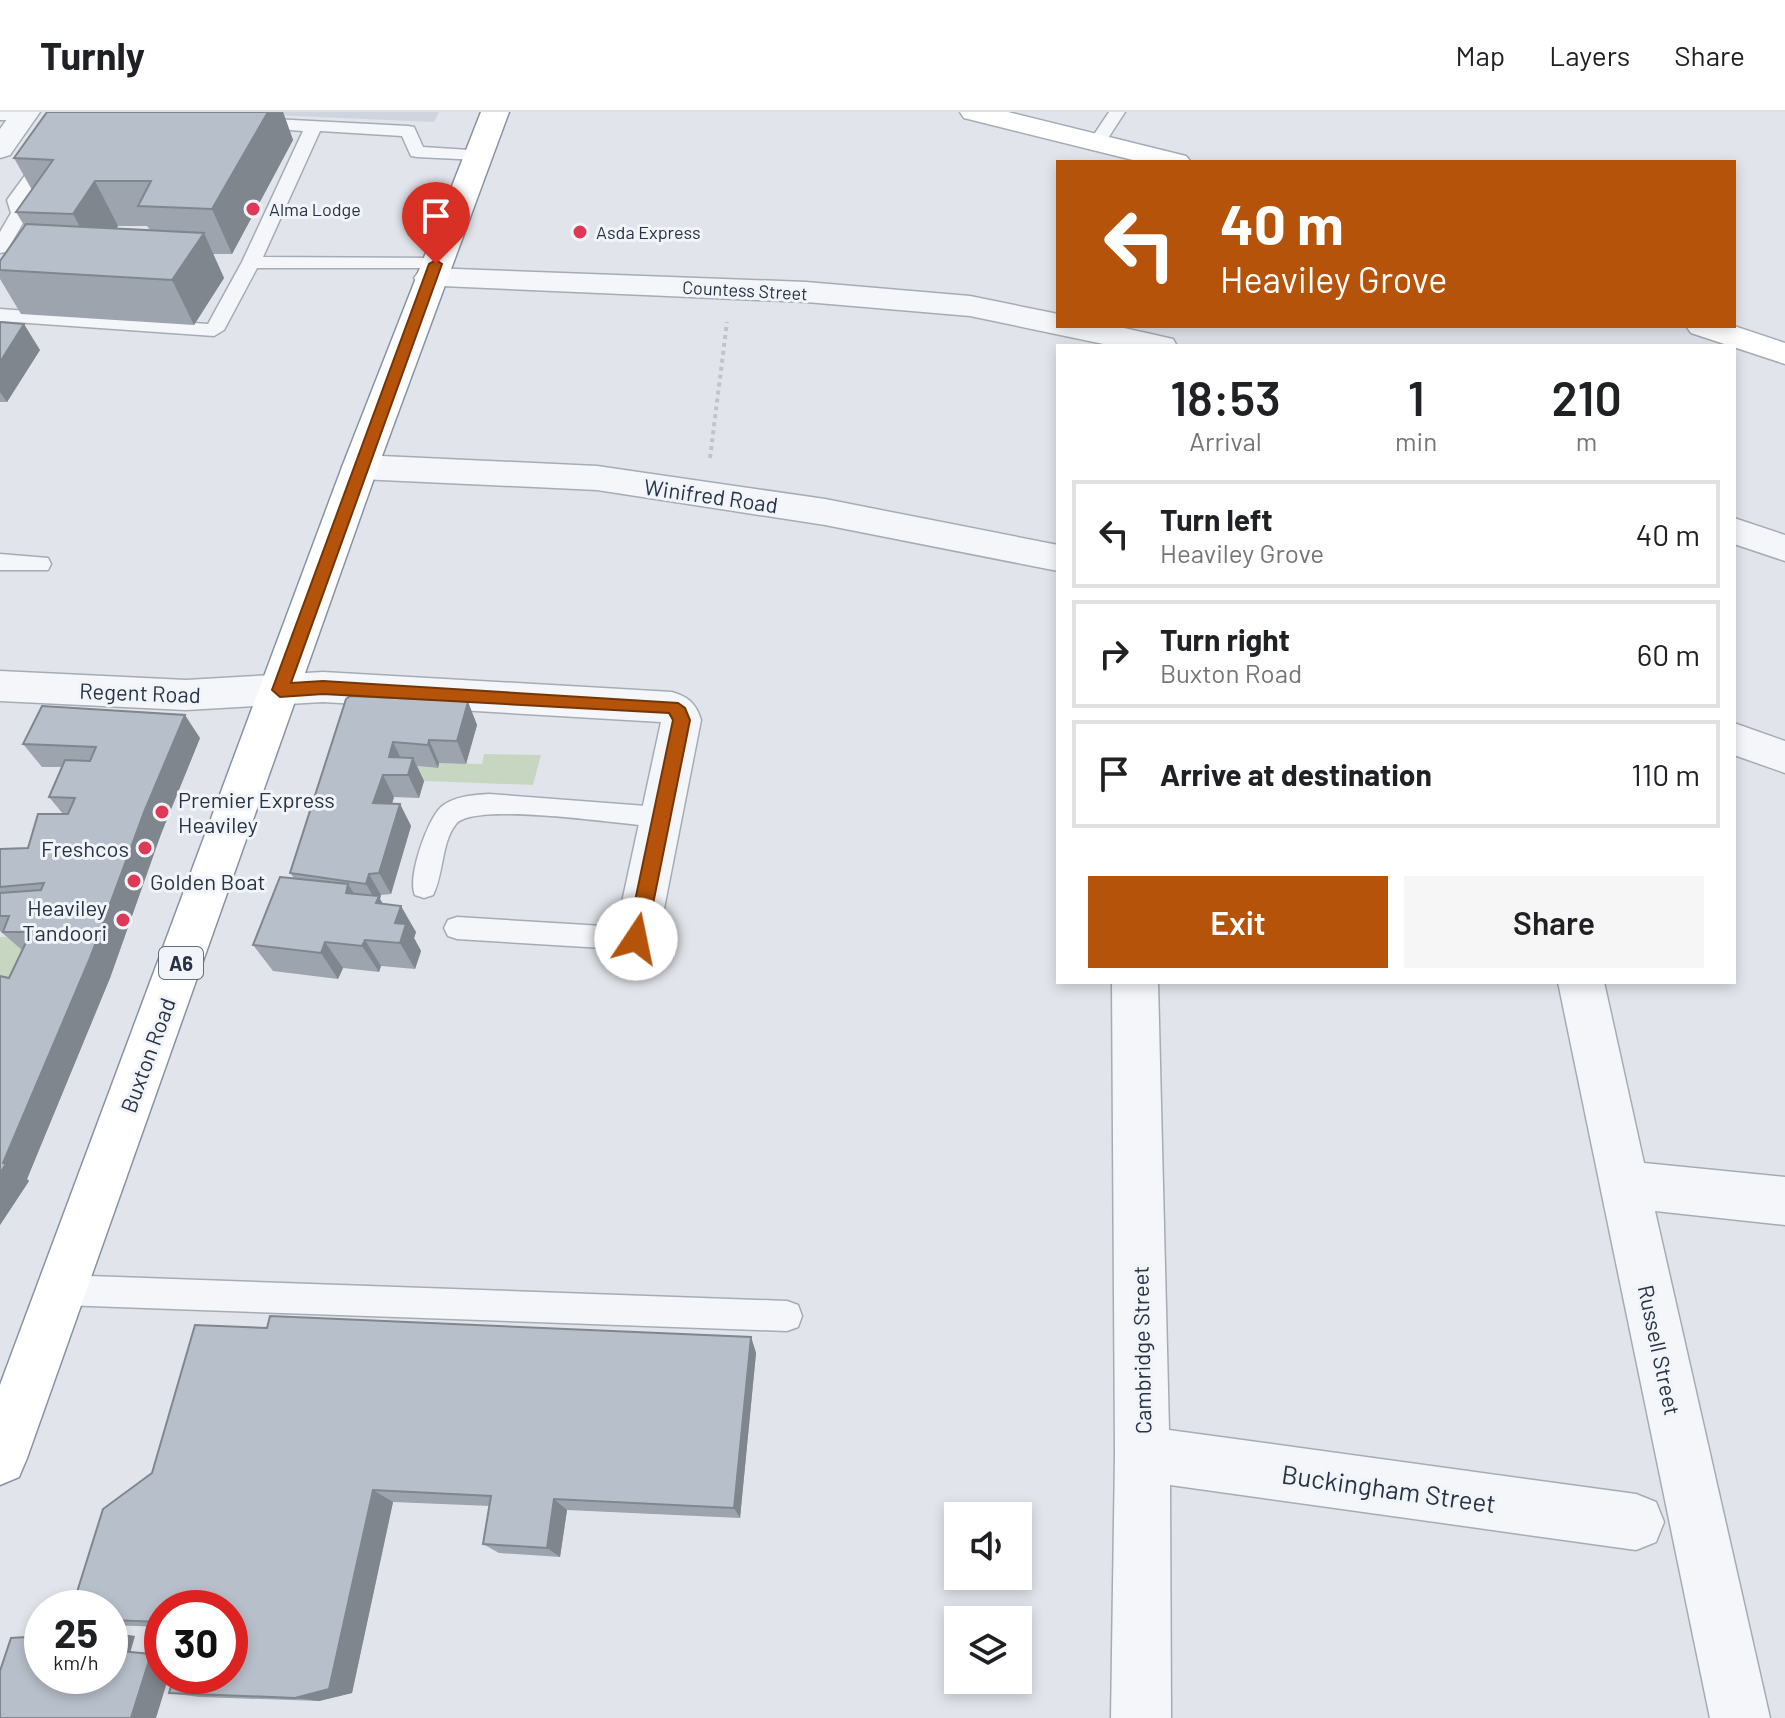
<!DOCTYPE html>
<style>
body{margin:0;font-family:Barlow,sans-serif;background:#f6f6f6;color:#202124;height:100vh;display:flex;flex-direction:column;font-size:30px;white-space:nowrap}
*{box-sizing:border-box;margin:0}
p{font-size:26px;color:#757577}
.icon{flex:none;width:44px;height:44px;fill:none;stroke:currentColor;stroke-width:2;stroke-linecap:round;stroke-linejoin:round}
.map{position:relative;flex:1;overflow:hidden}
.side{position:absolute;left:1056px;top:232px;width:680px;height:640px;display:flex;flex-direction:column;background:#fff;border-radius:0px;box-shadow:0 4px 12px #0003}
.side>*{flex:none}
.banner{position:absolute;left:1056px;top:48px;width:680px;height:168px;border-radius:0px;box-shadow:0 4px 12px #0003;background:#b45309;color:#fff;overflow:hidden}
.buttons{position:absolute;left:944px;top:1390px;display:grid;gap:16px}
.buttons a{display:grid;place-items:center;width:88px;height:88px;border-radius:0px;background:#fff;box-shadow:0 4px 12px #0003;font-size:40px}
.speed{position:absolute;left:24px;top:1478px;display:flex;gap:16px;font-size:40px;font-weight:700;text-align:center}
.speed>*{display:grid;place-content:center;width:104px;height:104px;border-radius:50%;background:#fff;box-shadow:0 4px 12px #0003;line-height:1}
.speed small{font-size:20px;font-weight:400}
.speed .limit{border:12px solid #d22;background:#fff;color:#111}
.pin{position:absolute;display:grid;place-items:center;width:68px;height:68px;color:#fff;margin:-82px -34px;border-radius:50% 50% 50% 0;rotate:-45deg;box-shadow:0 0 8px #0007}
.pin .icon{rotate:45deg}
.me{position:absolute;width:88px;margin:-44px;rotate:11deg;stroke-linejoin:round;filter:drop-shadow(0 0 6px #0008)}
.turn{display:flex;align-items:center;gap:28px;height:168px;padding:0 32px;font-size:36px}
.turn .icon{width:104px;height:104px;stroke-width:2.5}
.turn b{display:block;font-size:56px;line-height:68px}
.eta{display:flex;justify-content:space-evenly;align-items:center;height:136px;text-align:center}
.eta b{font-size:48px;font-weight:600;line-height:56px}
.primary-button{display:flex;gap:16px;margin-top:auto;padding:16px 32px}
.primary-button a{flex:1;height:92px;border-radius:0px;background:#b45309;color:#fff;font-size:32px;font-weight:600;line-height:92px;text-align:center}
.primary-button a+a{background:#f6f6f6;color:#202124}
ul{padding:0;list-style:none}
li{display:flex;align-items:center;gap:24px;height:108px;margin:0 16px 12px;padding:0 16px;border:4px solid #e0e0e0;border-radius:0px}
li div{flex:1}
li b{display:block;font-size:30px}
li em{font-style:normal}
header{display:flex;align-items:center;gap:48px;box-sizing:border-box;height:112px;padding:0 40px;background:#fff;border-bottom:2px solid #e0e0e0}
header strong{font-size:38px}
nav{display:flex;gap:44px;margin-inline-start:auto;font-size:28px}
.map>svg:first-child{display:block}
.built{fill:#cfd4de}
.green{fill:#c7d6c1}
.lines{fill:none;stroke-linecap:round;stroke-linejoin:round}
.lane-casing{stroke:#a5acb6;stroke-width:3}
.street-casing{stroke:#a5acb6;stroke-width:3}
.secondary-casing{stroke:#a5acb6;stroke-width:3}
.highway-casing{stroke:#8793a4;stroke-width:3}
.path{stroke:#bfc3ca;stroke-width:4;stroke-dasharray:4 4;stroke-linecap:butt}
.lane{fill:#f4f6f9;fill-rule:evenodd}
.street{fill:#f4f6f9;fill-rule:evenodd}
.secondary{fill:#fff;fill-rule:evenodd}
.highway{fill:#fff;fill-rule:evenodd}
.wall{fill:#9da4ae;fill-rule:evenodd}
.shaded-wall{fill:#80868d}
.building{fill:#b7bfca;stroke:#80868d;stroke-width:2}
.route{fill:#b45309;stroke:#753606;stroke-width:2}
.poi-dot{fill:#de3957;stroke:#f1f4f8;stroke-width:3}
.labels{text-anchor:middle;dominant-baseline:central;stroke-width:6;stroke-linejoin:round;paint-order:stroke}
.far-poi-label{font-size:18px;fill:#273345;stroke:#f1f4f8;text-anchor:start}
.far-street-label{font-size:18px;fill:#273345;stroke:#f1f4f8}
.shield{fill:#f1f4f8;stroke:#646d7b;stroke-width:2}
.shield-label{font-size:20px;font-weight:bold;fill:#273345}
.street-label{font-size:22px;fill:#273345;stroke:#f1f4f8}
.poi-label{font-size:22px;fill:#273345;stroke:#f1f4f8;text-anchor:start}
.near-street-label{font-size:26px;fill:#273345;stroke:#f1f4f8}
</style>
<header>
<strong>Turnly</strong>
<nav><a>Map</a><a>Layers</a><a>Share</a></nav>
</header>
<div class="map">
<svg width="1785" height="1606" viewBox="0 0 1785 1606">
<rect width="100%" height="100%" fill="#e1e5eb"/>
<!-- built -->
<path class="built" d="M203,0H439L434,10Z"/>
<!-- green -->
<path class="green" d="M484,642L541,643L533,673L400,668L404,653L437,656L439,651L482,652Z
M0,825H30L51,841L0,877Z"/>
<g class="lines">
<!-- lane casing -->
<g class="lane-casing">
<path id="lane" d="M0,0H30L32,3L24,8H0Z
M1109,0H1125L1103,34H1091L1089,30Z
M254,6L408,14L414,15L423,35L485,39L488,43L485,47L479,48L417,45L411,44L402,24L320,19L263,145L436,146L445,152L443,156H257L224,218L214,224L0,209V197L208,212L242,150L303,19L248,15L246,11L248,7Z
M48,39L57,44L25,88L29,101L6,140L0,141V120L11,101L7,88L42,40Z
M0,442L48,446L51,452L48,458H0Z
M489,682L659,695L668,698L671,705L668,712L659,715C625,713 475,689 456,712C441,731 444,761 433,783L424,786L415,783C407,766 427,708 441,695C454,684 473,683 489,682Z
M457,805L636,816L645,819L649,827L645,835L636,838L457,827L448,824L444,816L448,808Z
M62,1163L787,1189L798,1193L802,1204L798,1215L787,1219L62,1193L51,1189L47,1178L51,1167Z"/>
</g>
<!-- street casing -->
<g class="street-casing">
<path id="street" d="M12,0H40L10,43L0,46V17Z
M430,156L806,170L970,184L1058,202V214H1115L1173,227L1177,234H1113L970,204L806,190L419,173L414,166L419,159Z
M360,343L597,354L825,387L1058,433V459L825,413L597,378L360,367L348,363L342,355L348,347Z
M1734,406L1785,423V449L1734,432Z
M0,559L186,568L323,560L672,580C688,585 696,591 701,608L658,827L652,840L636,846L620,840L614,827L661,610L323,590L186,598L0,589Z
M1734,611L1785,629V661L1734,643Z
M1112,870H1158L1169,1318L1636,1382L1656,1390L1664,1410L1656,1430L1636,1438L1170,1373L1171,1606H1111L1115,1342Z
M1558,870H1604L1644,1051L1785,1065V1113L1655,1099L1770,1606H1710Z"/>
</g>
<!-- secondary casing -->
<g class="secondary-casing">
<path id="secondary" d="M960,0H1008L1186,44L1191,50H1141L964,6Z
M1686,214H1734L1785,231V252L1691,221Z"/>
</g>
<!-- highway casing -->
<g class="highway-casing">
<path id="highway" d="M481,0H509L378,355L27,1346L19,1365L0,1373V1273L342,355Z"/>
</g>
<!-- path -->
<path class="path" d="M710,346L727,210"/>
<!-- lane -->
<use href="#lane" class="lane"/>
<!-- street -->
<use href="#street" class="street"/>
<!-- secondary -->
<use href="#secondary" class="secondary"/>
<!-- highway -->
<use href="#highway" class="highway"/>
</g>
<!-- wall -->
<path class="wall" d="M47,0H283L293,28L232,142H213L224,166L194,213L21,202L0,167V149L25,115L16,100L32,78L14,46ZM118,114H147L150,118L116,117Z
M0,210L40,238L7,290H0Z
M346,587L468,590L477,613L466,652L439,651L438,656L417,654L424,669L419,686L394,685L392,692H400L411,714L391,782L381,783L380,787L383,792L416,820L414,826L421,839L415,857L381,854L379,860L343,856L338,867L273,859L253,833L294,766L290,761Z
M200,626L161,722L110,866L27,1067L29,1069L0,1113V864L9,866L22,838L0,819V737L28,736L63,702L49,685L62,655H42L23,632Z
M267,1216L751,1225L756,1241L740,1406L567,1398L560,1445L499,1441L483,1432L490,1394L393,1390L352,1581L319,1589L199,1585L169,1581L230,1496H162V1515L110,1513V1496L152,1361Z"/>
<!-- shaded-wall -->
<path class="shaded-wall" d="M268,0H283L293,28L232,142L212,97Z
M95,69L118,114L97,147L73,102Z
M204,121L224,166L194,213L172,168Z
M24,212L40,238L7,290L0,280V250Z
M468,590L477,613L466,652L457,629Z
M185,603L200,626L161,722L110,866L27,1067L29,1069L0,1113V1061L3,1051L144,700Z
M429,628L439,651L438,656L428,633Z
M393,630L404,653L389,645Z
M413,646L424,669L419,686L408,663Z
M383,663L394,685L385,714L373,691Z
M400,692L411,714L391,782L379,761Z
M369,762L381,783L380,787L394,811L392,818L366,772Z
M348,772L365,799L346,781Z
M401,794L416,820L414,826L421,839L415,857L400,831L395,811Z
M365,828L381,854L379,860L362,834Z
M325,830L343,856L338,867L321,841Z
M751,1225L756,1241L740,1406L734,1396Z
M373,1378L393,1390L352,1581L319,1589L295,1586Z
M554,1387L567,1398L560,1445L547,1436Z
M111,1520L135,1524L130,1541L110,1538Z
M151,1542L162,1544V1564H169L156,1606H131Z"/>
<!-- building -->
<path class="building" d="M47,0H268L212,97L138,94L151,69H95L73,102L16,100L53,48L14,46Z
M26,112L204,121L172,168L0,158V149Z
M0,210L24,212L0,250Z
M350,584L442,588L457,585L461,589L468,590L457,629L429,628L428,633L393,630L389,645L413,646L408,663H383L373,691L400,692L379,761L369,762L366,772L290,761L346,587Z
M42,594L185,603L144,700L90,846L3,1051L6,1052L0,1061V864L9,866L31,820H3L9,804H0V781L41,778L44,771L0,775V737L28,736L38,702H68L75,686L49,685L65,648L90,649L96,635L23,632Z
M280,765L348,772L346,781L379,784L376,791L401,794L395,811L406,812L400,831L365,828L362,834L325,830L321,841L253,833Z
M270,1204L751,1225L734,1396L554,1387L547,1436L483,1432L491,1384L373,1378L329,1577L295,1586L169,1581L174,1564H230V1496H162V1510L110,1508V1496H72L103,1397L152,1361L195,1213L267,1216Z
M42,1524V1564H110V1538L151,1542L131,1606H0V1559L11,1526Z"/>
<!-- route -->
<path class="route" d="M436,148L442,152L291,571L323,569L678,591L685,596L690,608L646,827L643,832H630L627,827L673,608L669,601L323,582L280,585L272,578L429,152Z"/>
<!-- markers -->
<g class="poi-dot">
<circle cx="253" cy="97" r="8"/>
<circle cx="580" cy="120" r="8"/>
<circle cx="162" cy="700" r="8"/>
<circle cx="145" cy="736" r="8"/>
<circle cx="134" cy="769" r="8"/>
<circle cx="123" cy="808" r="8"/>
</g>
<g class="labels">
<!-- far-poi labels -->
<g class="far-poi-label">
<text x="269" y="97">Alma Lodge</text>
<text x="596" y="120">Asda Express</text>
</g>
<!-- far-street labels -->
<g class="far-street-label">
<text transform="translate(745 178) rotate(3)">Countess Street</text>
</g>
<!-- shield labels -->
<rect class="shield" x="159" y="835" width="44" height="32" rx="6"/>
<g class="shield-label">
<text x="181" y="851">A6</text>
</g>
<!-- street labels -->
<g class="street-label">
<text transform="translate(711 383) rotate(8)">Winifred Road</text>
<text transform="translate(140 580) rotate(2)">Regent Road</text>
<text transform="translate(147 943) rotate(-70)">Buxton Road</text>
<text transform="translate(1141 1238) rotate(-91)">Cambridge Street</text>
<text transform="translate(1660 1238) rotate(78)">Russell Street</text>
</g>
<!-- poi labels -->
<g class="poi-label">
<text x="178" y="687">Premier Express<tspan x="178" dy="25">Heaviley</tspan></text>
<text x="129" y="736" text-anchor="end">Freshcos</text>
<text x="150" y="769">Golden Boat</text>
<text x="107" y="795" text-anchor="end">Heaviley<tspan x="107" dy="25">Tandoori</tspan></text>
</g>
<!-- near-street labels -->
<g class="near-street-label">
<text transform="translate(1389 1376) rotate(8)">Buckingham Street</text>
</g>
</g>
</svg>
<div class="buttons">
<a><svg class="icon" aria-label="sound" viewBox="0 0 24 24"><path d="M4 9h4l5-4v14l-5-4H4zM17 9q2 3 0 6"/></svg></a>
<a><svg class="icon" aria-label="layers" viewBox="0 0 24 24"><path d="M12 4l9 5-9 5-9-5zM3 14l9 5 9-5"/></svg></a>
</div>
<div class="speed"><div>25<small>km/h</small></div><div class="limit">30</div></div>
<div class="pin" style="left:436px;top:152px;background:#d93025"><svg class="icon" aria-label="arrive" viewBox="0 0 24 24"><path d="M6 21V4h12l-3 4 3 4H6"/></svg></div>
<svg class="me" style="left:636px;top:827px" viewBox="-20 -20 40 40"><circle r="19" fill="#fff"/><path d="M0-13L10 11 0 6-10 11z" fill="#b45309"/></svg>
<div class="banner">
<div class="turn"><svg class="icon" aria-label="left" viewBox="0 0 24 24"><path d="M17 20v-9H6M10 6l-5 5 5 5"/></svg><div><b>40 m</b>Heaviley Grove</div></div>
</div>
<section class="side">
<div class="eta">
<div><b>18:53</b><p>Arrival</p></div>
<div><b>1</b><p>min</p></div>
<div><b>210</b><p>m</p></div>
</div>
<ul>
<li><svg class="icon" aria-label="left" viewBox="0 0 24 24"><path d="M17 20v-9H6M10 6l-5 5 5 5"/></svg><div><b>Turn left</b><p>Heaviley Grove</p></div><em>40 m</em></li>
<li><svg class="icon" aria-label="right" viewBox="0 0 24 24"><path d="M7 20v-9h11M14 6l5 5-5 5"/></svg><div><b>Turn right</b><p>Buxton Road</p></div><em>60 m</em></li>
<li><svg class="icon" aria-label="arrive" viewBox="0 0 24 24"><path d="M6 21V4h12l-3 4 3 4H6"/></svg><div><b>Arrive at destination</b></div><em>110 m</em></li>
</ul>
<div class="primary-button"><a>Exit</a><a>Share</a></div>
</section>
</div>
